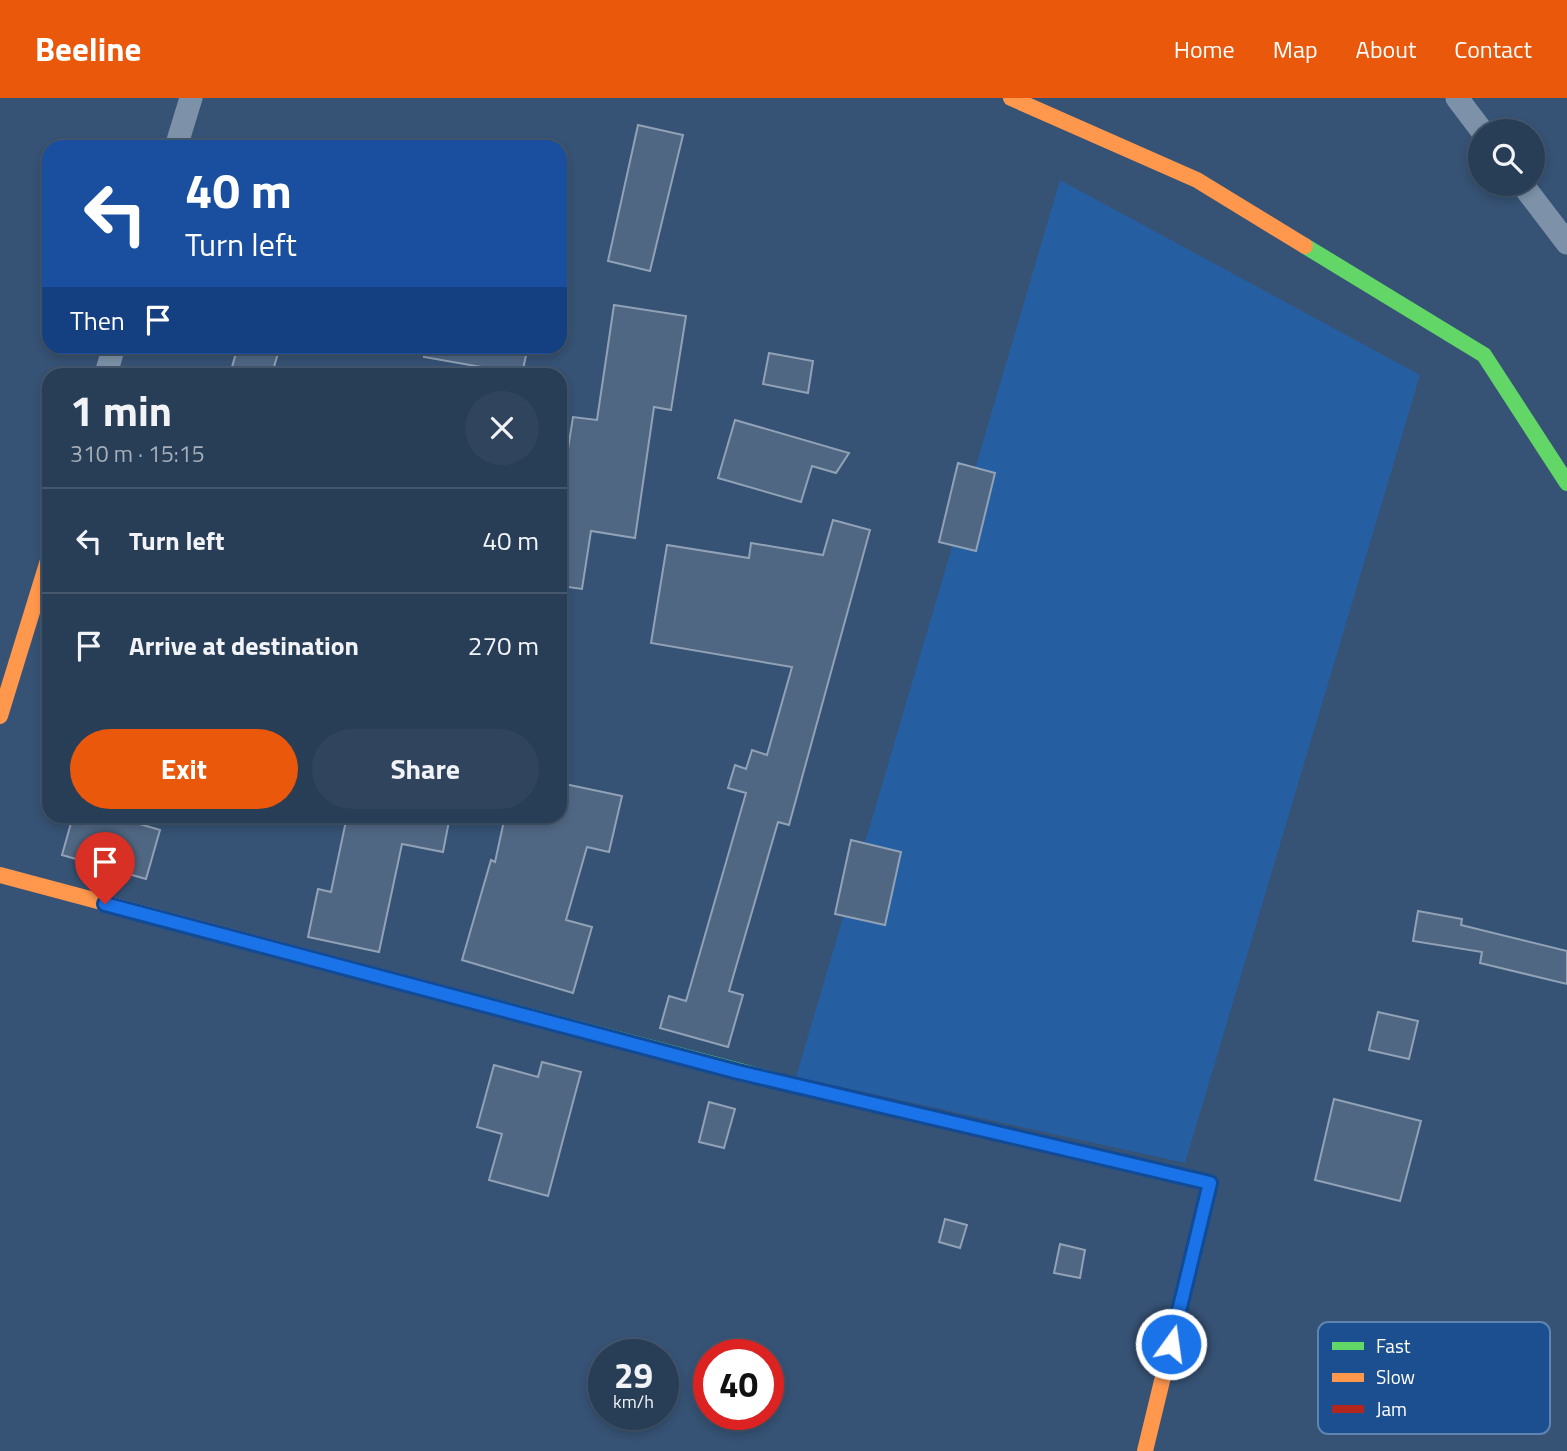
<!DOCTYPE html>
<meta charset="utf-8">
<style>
body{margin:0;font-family:"Titillium Web",sans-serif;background:#30455d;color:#f1f3f6;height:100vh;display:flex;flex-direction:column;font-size:26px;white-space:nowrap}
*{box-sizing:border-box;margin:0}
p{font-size:23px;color:#a5aeba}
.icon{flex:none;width:38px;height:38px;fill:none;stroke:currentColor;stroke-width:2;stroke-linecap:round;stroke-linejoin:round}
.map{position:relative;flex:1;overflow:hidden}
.side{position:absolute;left:42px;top:270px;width:525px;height:455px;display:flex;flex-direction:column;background:#283e57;border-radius:21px;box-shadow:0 4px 10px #0003,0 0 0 2px #44576d}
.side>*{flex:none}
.guide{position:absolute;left:42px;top:42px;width:525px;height:214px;border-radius:21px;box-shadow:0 4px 10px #0003,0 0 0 2px #44576d;background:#1a4fa0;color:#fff;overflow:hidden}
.tools{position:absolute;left:1468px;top:21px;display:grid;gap:14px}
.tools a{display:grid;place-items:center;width:77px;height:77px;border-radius:50%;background:#283e57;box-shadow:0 4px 10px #0003,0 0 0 2px #44576d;font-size:35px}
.speed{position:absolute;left:588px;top:1241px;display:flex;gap:14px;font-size:35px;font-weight:700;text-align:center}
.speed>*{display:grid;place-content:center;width:91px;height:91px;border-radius:50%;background:#283e57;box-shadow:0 4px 10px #0003,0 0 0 2px #44576d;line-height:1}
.speed small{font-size:18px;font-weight:400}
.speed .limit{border:10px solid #d22;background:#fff;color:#111}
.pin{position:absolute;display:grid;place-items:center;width:60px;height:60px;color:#fff;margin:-72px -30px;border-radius:50% 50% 50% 0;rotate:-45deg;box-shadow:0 0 7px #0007}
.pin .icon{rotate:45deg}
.me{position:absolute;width:77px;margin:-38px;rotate:14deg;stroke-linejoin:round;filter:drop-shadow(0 0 5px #0008)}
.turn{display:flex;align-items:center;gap:24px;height:147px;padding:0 28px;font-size:32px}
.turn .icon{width:91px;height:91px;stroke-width:2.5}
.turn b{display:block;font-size:49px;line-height:60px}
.then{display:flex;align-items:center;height:66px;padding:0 28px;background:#0003;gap:14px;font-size:26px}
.round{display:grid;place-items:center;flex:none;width:74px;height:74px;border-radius:37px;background:#30455d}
.summary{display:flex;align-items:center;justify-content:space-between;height:119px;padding:0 28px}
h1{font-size:42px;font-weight:700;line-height:52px}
.primary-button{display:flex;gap:14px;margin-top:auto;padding:14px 28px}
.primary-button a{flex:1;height:80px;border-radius:42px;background:#ea580c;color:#fff;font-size:28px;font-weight:700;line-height:80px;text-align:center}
.primary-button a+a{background:#30455d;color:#f1f3f6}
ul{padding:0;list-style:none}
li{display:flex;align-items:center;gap:21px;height:105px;padding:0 28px;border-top:2px solid #44576d}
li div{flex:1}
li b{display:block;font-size:26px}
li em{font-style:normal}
header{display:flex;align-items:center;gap:42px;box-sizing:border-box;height:98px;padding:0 35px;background:#ea580c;color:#fff}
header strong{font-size:33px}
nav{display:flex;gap:38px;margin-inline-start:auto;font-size:24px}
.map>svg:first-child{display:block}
.green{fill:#265fa1}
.building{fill:#506783;stroke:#92a2b6;stroke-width:2}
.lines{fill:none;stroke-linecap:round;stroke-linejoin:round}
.street{stroke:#7d92a8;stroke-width:23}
.fast{stroke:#63d668;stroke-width:16}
.slow{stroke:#ff974d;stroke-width:16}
.jam{stroke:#b3261e;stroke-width:16}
.route-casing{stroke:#114b97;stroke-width:18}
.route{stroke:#1a73e8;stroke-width:12}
.key{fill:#1b4f8f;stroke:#5f84b1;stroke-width:2}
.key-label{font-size:19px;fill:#fff}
</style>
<header>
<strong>Beeline</strong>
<nav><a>Home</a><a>Map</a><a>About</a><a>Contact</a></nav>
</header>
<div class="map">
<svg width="1567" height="1353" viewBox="0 0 1567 1353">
<rect width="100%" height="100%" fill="#365274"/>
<!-- green -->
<path class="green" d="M1060,82L1420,277L1185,1065L796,979Z"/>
<!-- building -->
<path class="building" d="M638,27L683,37L650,173L608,163Z
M614,207L686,218L671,312L654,309L635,440L591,433L582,491L560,488V402L573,319L597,322Z
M238,248H280L272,276H230Z
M425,248H528L522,276L424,259Z
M769,255L813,263L808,295L763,286Z
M735,322L849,355L836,375L812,368L801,404L718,380Z
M958,365L995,375L976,453L939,444Z
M833,422L870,432L789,727L778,724L729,893L743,897L728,949L660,930L669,898L686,903L746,695L728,690L735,667L746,671L752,652L767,657L792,569L651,545L667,447L749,460L751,445L823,457Z
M560,685L622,698L609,754L587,749L566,822L592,829L573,895L462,862L491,762L495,764L505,718H560Z
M73,718H135L133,724L160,732L146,781L62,757Z
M347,718H450L443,754L402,746L379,854L308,839L318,791L331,794Z
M851,742L901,754L885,827L835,816Z
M1418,813L1462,821L1461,827L1567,853V886L1480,865L1482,854L1413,843Z
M1378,914L1418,923L1409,961L1369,952Z
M542,964L581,974L548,1098L489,1082L502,1036L477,1029L494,967L538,979Z
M1334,1001L1421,1023L1400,1103L1315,1082Z
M709,1004L735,1011L724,1050L699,1044Z
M945,1121L967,1127L960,1150L939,1144Z
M1060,1146L1085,1152L1080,1180L1054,1175Z"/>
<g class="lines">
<!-- street -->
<path class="street" d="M1457,0L1482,33
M176,49L191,0
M1522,86L1567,145
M106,276L114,248"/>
<!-- fast -->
<path class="fast" d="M1305,148L1484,257L1567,385
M465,901L797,988"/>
<!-- slow -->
<path class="slow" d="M1011,0L1197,82L1305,148
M0,618L49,459
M0,777L465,901
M1072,1053L1210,1085L1145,1353"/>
<!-- jam -->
<path class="jam" d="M797,988L1072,1053"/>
</g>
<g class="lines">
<!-- route casing -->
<g class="route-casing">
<path id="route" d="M105,806L738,974L1210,1085L1171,1246"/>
</g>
<!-- route -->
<use href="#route" class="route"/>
</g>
<!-- legend -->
<rect x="1318" y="1224" width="232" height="112" rx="10" class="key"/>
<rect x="1332" y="1244" width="32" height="8" fill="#63d668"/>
<rect x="1332" y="1275" width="32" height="9" fill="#ff974d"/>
<rect x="1332" y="1307" width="32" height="8" fill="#b3261e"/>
<g class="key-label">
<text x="1376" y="1255">Fast</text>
<text x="1376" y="1286">Slow</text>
<text x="1376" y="1318">Jam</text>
</g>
</svg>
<div class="tools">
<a><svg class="icon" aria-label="search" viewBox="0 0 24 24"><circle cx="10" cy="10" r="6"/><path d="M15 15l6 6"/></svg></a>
</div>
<div class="speed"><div>29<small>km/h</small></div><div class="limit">40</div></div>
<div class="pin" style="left:105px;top:806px;background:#d93025"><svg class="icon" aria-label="arrive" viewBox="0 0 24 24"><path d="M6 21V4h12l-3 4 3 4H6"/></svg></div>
<svg class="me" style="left:1171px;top:1246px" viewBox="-20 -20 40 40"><circle r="17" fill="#1a73e8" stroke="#fff" stroke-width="3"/><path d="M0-11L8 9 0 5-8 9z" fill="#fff"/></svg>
<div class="guide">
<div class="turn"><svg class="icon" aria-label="left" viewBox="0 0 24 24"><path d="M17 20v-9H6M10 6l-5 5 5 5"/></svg><div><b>40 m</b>Turn left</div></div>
<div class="then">Then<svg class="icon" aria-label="arrive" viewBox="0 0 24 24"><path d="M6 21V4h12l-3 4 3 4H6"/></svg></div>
</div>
<section class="side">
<div class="summary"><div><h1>1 min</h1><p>310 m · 15:15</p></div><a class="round"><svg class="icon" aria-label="close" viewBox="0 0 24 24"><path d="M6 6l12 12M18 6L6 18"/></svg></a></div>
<ul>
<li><svg class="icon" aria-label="left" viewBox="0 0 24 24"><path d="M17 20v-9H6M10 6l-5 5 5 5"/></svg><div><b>Turn left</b></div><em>40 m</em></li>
<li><svg class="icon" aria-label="arrive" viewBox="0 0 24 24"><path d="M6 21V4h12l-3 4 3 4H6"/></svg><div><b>Arrive at destination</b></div><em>270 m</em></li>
</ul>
<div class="primary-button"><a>Exit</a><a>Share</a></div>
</section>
</div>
